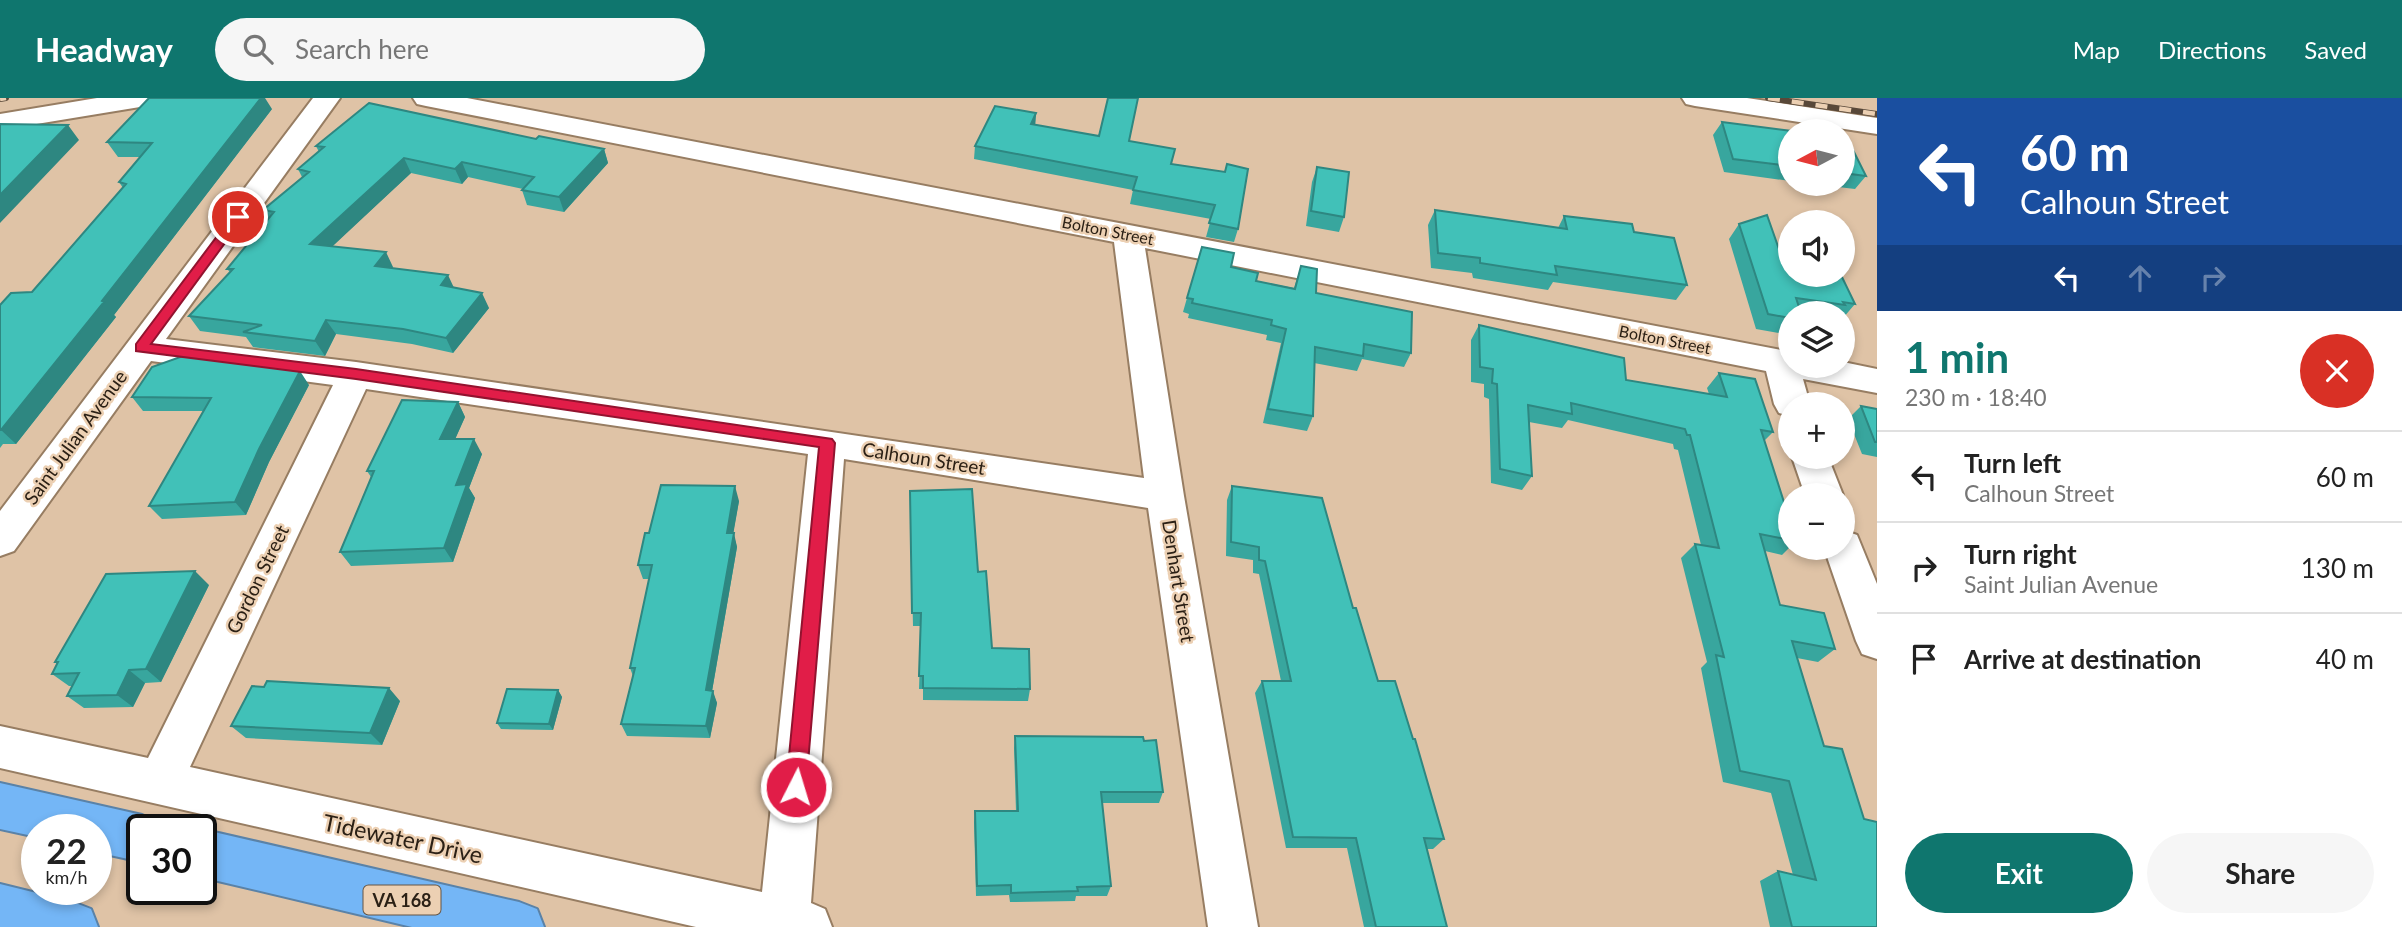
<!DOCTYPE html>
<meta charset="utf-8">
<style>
body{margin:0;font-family:Lato,sans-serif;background:#f6f6f6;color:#222;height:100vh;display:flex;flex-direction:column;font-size:26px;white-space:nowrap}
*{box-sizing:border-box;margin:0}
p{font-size:23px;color:#767676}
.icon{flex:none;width:38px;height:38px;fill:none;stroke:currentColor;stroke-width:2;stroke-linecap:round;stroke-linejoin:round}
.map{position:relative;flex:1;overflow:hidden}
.drawer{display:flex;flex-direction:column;background:#fff;width:525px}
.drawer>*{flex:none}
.top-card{background:#1a4fa0;color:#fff;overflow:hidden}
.needle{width:46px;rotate:263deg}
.tools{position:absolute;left:1778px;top:21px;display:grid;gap:14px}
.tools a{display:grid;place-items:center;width:77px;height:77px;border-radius:50%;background:#fff;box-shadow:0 4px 10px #0003;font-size:35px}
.speed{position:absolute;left:21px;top:716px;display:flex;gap:14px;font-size:35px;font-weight:700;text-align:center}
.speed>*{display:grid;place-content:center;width:91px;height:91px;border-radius:50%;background:#fff;box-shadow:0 4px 10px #0003;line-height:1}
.speed small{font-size:18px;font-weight:400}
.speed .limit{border:4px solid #111;border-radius:10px;background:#fff;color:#111}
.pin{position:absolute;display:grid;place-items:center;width:60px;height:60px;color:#fff;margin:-30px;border:4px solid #fff;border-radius:50%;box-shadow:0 2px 7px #0007}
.me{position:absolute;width:77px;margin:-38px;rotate:5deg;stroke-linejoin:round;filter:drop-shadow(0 0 5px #0008)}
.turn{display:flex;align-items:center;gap:24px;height:147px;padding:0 28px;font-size:32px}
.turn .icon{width:91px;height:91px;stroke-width:2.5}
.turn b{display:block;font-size:49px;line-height:60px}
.lanes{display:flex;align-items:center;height:66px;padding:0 28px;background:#0003;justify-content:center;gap:35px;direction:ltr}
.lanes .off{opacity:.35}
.round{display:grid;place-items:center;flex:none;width:74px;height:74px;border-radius:37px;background:#f6f6f6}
.summary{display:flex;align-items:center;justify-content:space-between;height:119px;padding:0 28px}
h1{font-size:42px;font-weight:700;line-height:52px;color:#0f766e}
.cta{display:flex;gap:14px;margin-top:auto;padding:14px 28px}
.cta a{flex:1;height:80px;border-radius:42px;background:#0f766e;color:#fff;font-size:28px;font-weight:700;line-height:80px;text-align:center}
.cta a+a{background:#f6f6f6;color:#222}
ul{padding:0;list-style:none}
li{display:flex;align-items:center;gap:21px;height:91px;padding:0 28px;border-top:2px solid #e0e0e0}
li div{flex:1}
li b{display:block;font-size:26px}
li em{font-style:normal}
header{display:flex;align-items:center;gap:42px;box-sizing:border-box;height:98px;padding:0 35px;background:#0f766e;color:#fff}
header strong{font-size:33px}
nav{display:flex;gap:38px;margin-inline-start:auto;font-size:24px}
.search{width:490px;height:63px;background:#f6f6f6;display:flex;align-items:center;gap:18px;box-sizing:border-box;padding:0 24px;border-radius:38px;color:#767676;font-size:26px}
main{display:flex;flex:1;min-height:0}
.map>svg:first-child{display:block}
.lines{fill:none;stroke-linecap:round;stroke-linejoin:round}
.minor-casing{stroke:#977d62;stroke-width:4}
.highway-casing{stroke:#5a82a7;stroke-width:4}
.minor{fill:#fff;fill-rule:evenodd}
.highway{fill:#74b6f6;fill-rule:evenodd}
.rail-casing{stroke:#584839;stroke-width:6}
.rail{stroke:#ecd0b3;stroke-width:4.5;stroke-dasharray:12;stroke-linecap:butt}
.wall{fill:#38a69e}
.shaded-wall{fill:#2e8781}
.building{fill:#41c1b8;stroke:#2e8781;stroke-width:2}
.route{fill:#e11d48;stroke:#92132f;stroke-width:2}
.labels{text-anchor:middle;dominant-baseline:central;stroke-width:5;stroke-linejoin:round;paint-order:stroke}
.far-street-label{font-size:16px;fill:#2b2015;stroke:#ecd0b3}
.shield{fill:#ecd0b3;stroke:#655544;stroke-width:2}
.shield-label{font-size:18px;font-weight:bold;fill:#2b2015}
.street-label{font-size:19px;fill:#2b2015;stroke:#ecd0b3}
.near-street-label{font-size:23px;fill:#2b2015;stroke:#ecd0b3}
</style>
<header>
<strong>Headway</strong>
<div class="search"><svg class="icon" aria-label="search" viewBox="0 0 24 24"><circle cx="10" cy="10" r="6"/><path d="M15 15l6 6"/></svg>Search here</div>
<nav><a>Map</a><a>Directions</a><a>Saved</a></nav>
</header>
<main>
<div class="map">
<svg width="1877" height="829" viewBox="0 0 1877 829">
<rect width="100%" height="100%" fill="#dfc3a6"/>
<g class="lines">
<!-- minor casing -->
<g class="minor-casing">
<path id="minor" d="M97,0H159L155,6L146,8L0,32V16Z
M313,0H340L166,241L356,264L1144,380L1114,144L426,8L417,6L413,0H467L1781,252L1790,254V268H1843V264L1877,271V295L1803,281L1810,306H1790V318L1779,315L1774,306L1766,273L1145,150L1184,398L1258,829H1208L1148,410L844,361L811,805L825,811L832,829H696L0,670V628L148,660L333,287L151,263L14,453L0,458V413ZM366,291L808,356L762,794L190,669Z
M1682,0H1747L1877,20V36L1695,8L1686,6Z
M1792,359H1828L1843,397H1805Z
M1843,432L1857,437L1877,486V561L1862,556L1856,543L1824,450H1843Z"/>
</g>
<!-- highway casing -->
<g class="highway-casing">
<path id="highway" d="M0,685L142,717L159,724L162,732H142V764L96,754V732H37V739L0,731Z
M201,731L519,804L537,811L544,829H412L201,779Z
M0,786L73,804L91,811L98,829H0Z"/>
</g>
<!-- minor -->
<use href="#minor" class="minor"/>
<!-- highway -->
<use href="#highway" class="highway"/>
<!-- rail casing -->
<g class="rail-casing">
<path id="rail" d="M1768,0L1877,16
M0,1L6,0"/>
</g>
<!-- rail -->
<use href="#rail" class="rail"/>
</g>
<!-- wall -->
<path class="wall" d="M272,11L114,217L116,219L16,346H3L0,350V207L32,194L123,90L119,84L140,59H118L107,44Z
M1036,15L1035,27L1130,43L1172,66L1238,131L1234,144L1206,139L1211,121L1130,106L1133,92L974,61L975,48Z
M1722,24L1790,33V83L1724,74L1713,37Z
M1843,40L1866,78L1855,91L1813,86H1843Z
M536,41L604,51L608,65L564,114L527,107L522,92L523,91L468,79L462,86L411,75L332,148L393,169L392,171L454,190L489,210L453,255L412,246L336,236L325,258L253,249L246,239L200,233L189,218L230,174L227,171L269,121L263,112L302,79L298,71L319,54L316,48Z
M1317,69L1344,119L1339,134L1306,128L1312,84Z
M1435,112L1558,130L1564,118L1634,134L1687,187L1676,202L1553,184L1548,192L1473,180L1472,175L1431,170L1428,127Z
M1739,126L1780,154L1855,206L1843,220V215H1790V237L1756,231L1729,141Z
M1301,168L1316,195L1411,255L1404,269L1362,261L1357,273L1314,265L1313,318L1307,333L1263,325L1281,245L1266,242L1267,237L1188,220L1189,216L1183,214L1187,200L1231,169L1256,183L1294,190Z
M1479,227L1626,282L1709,296L1707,290L1719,275L1773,334L1764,343L1790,423V449L1782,457L1765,453L1780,507L1835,551L1818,564L1797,560L1877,829H1770L1760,783L1778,773L1793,777L1771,695L1723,684L1701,570L1707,564L1681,460L1695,446L1701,447L1678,352L1674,351L1673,346L1568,322L1562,330L1529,324L1532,378L1522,392L1491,385L1489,301L1484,299V286L1471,284V242Z
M309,287L269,364L246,417L162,421L149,408L203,313H143L132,299Z
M458,304L465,319L455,341L482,356L469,390L475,400L453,464L351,468L340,454L371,379L367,373Z
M1861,308L1877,311V359L1862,356L1848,321Z
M1232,388L1353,510L1378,583L1444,741L1433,751H1426L1447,829H1364L1347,750H1286L1255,595L1262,583H1281L1259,476L1253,475V462L1226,458L1227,402Z
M910,393L978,474L992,550L1030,591L1028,603L923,602V591H919L921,528H913Z
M739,403L733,435L737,449L712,593L717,605L710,640L627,638L621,626L633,578L630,570L649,481H643L638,467L649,435Z
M209,487L161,584L145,585L133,609L84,610L67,598L72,588H69L52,576L57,566L55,564Z
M558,592L562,599L553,632L501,631L497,625Z
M400,603L382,647L246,640L231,628Z
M1015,638L1163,694L1159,705H1102L1111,788L1107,798H1076L1075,803L1010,804L1009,797L976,798L974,724L975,713H1016L1014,650Z"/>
<!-- shaded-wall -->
<path class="shaded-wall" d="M261,0H265L272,11L114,217L116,219L16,346L1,332Z
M1036,15L1035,29L1031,26Z
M68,27L79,42L0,125V97Z
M604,51L608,65L564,114L559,99Z
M404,60L411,75L319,161L310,146Z
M462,64L468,79L462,86L455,71Z
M386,154L393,169L383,183L375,168Z
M448,177L455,192L441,187Z
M482,195L489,210L453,255L446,240Z
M326,222L336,236L325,258L315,243Z
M300,273L309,287L269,364L246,417L235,404L259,351Z
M458,304L465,319L449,355L440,341Z
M474,341L482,356L469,390L475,400L453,464L444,450L456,387Z
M735,388L739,403L731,449L727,435Z
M734,435L737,449L711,599L713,593L717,605L710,640L706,628V592Z
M195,473L209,487L161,584L146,571Z
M129,572L145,585L133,609L117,597Z
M389,590L400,603L382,647L370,635Z
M558,592L562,599L553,632L549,626Z"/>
<!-- building -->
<path class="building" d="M149,0H261L102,203L104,204L1,332H0V207L11,195L32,194L126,86L119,84L152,45L107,44Z
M1108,0H1138L1129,43L1175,51L1171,66L1225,74L1227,66L1248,71L1238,131L1209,125L1215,107L1133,92L1137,79L975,48L995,8L1036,15L1031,26L1099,38Z
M369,5L536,41L539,38L604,51L559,99L522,92L534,79L462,64L455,71L404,60L310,146L386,154L375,168L448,177L441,187L482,195L446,240L403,231L326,222L315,243L243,234L262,227L189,218L233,171H227L274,114L263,112L309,74L298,71L324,49L316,48Z
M1722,24L1792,33H1790V68L1733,61Z
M0,26L68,27L0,97Z
M1843,40H1847L1866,78L1843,75Z
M1317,69L1349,74L1344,119L1311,113Z
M1435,112L1567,131L1564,118L1632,126L1634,134L1674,140L1687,187L1555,168L1557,177L1480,165V160L1438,155Z
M1767,117L1780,154L1790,155V177H1841L1855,206L1843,204L1845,207L1796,200L1801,215H1790V220L1768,216L1739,126Z
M1202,149L1234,155L1231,169L1258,175L1256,183L1295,191L1301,168L1317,171L1316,195L1412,214L1411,255L1364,246L1363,258L1315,249L1313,318L1268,311L1286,231L1271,227L1272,222L1192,205L1193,201L1187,200Z
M1479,227L1624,260L1626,282L1727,299L1719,275L1755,281L1773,334L1761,332L1790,423V442L1760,436L1780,507L1824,515L1835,551L1792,543L1824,648L1842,651L1864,721L1877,724V829H1792L1778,773L1816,782L1789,683L1740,673L1716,557L1724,559L1695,446L1719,450L1690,337H1687L1685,331L1571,305L1572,316L1528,307L1532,378L1500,371L1497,286L1492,285L1493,271L1480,269Z
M183,258L300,273L259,351L235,404L149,408L211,300L132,299L152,269Z
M402,302L458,304L440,341H474L456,387L467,386L444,450L340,454L374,373H367Z
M1861,308L1877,311V344H1875Z
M661,387L735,388L727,435H734L706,592L713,593L706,628L621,626L635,570H630L652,467H638L645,435H649Z
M1232,388L1322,400L1353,510H1356L1378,583H1395L1413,641H1415L1444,741L1424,740L1447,829H1376L1356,740L1293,739L1262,583H1291L1265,463L1259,462V449L1231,444Z
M972,391L978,474L986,473L992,550L1029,551L1030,591L923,590V578H919L921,515H912L910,393Z
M195,473L146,571L129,572L117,597L67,598L79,575L52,576L58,564H55L106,476Z
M267,583L389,590L370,635L231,628L252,588L264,589Z
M507,591L558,592L549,626L497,625Z
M1015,638L1143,639L1144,643L1156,642L1163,694H1101L1111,788L1077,789L1078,793L1011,795V787L977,788L975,713H1018Z"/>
<!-- route -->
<path class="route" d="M238,116L244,119L151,246L356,271L832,341L835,345L806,689L803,695L796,698L789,695L786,689L819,349L356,281L136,253V246L233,117Z"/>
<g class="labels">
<!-- far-street labels -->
<g class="far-street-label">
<text transform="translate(1108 132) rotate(11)">Bolton Street</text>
<text transform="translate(1665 241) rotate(11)">Bolton Street</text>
</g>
<!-- shield labels -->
<rect class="shield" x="363.5" y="787.5" width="77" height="29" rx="5"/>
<g class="shield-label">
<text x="402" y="802">VA 168</text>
</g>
<!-- street labels -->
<g class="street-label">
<text transform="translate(75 339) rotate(-54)">Saint Julian Avenue</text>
<text transform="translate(924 360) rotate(9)">Calhoun Street</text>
<text transform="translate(257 481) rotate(-64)">Gordon Street</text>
<text transform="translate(1179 483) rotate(81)">Denhart Street</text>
</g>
<!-- near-street labels -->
<g class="near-street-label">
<text transform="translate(403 740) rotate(12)">Tidewater Drive</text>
</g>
</g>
</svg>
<div class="tools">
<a><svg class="needle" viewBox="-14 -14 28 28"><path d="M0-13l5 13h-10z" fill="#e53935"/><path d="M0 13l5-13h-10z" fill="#767676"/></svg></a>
<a><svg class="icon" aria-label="sound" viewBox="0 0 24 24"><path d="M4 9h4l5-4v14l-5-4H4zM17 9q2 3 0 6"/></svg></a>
<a><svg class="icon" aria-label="layers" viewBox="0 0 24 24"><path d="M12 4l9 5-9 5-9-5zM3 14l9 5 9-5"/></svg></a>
<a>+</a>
<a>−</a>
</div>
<div class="speed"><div>22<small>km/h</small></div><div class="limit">30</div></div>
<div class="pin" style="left:238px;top:119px;background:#d93025"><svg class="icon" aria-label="arrive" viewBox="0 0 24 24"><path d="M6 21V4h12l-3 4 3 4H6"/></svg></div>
<svg class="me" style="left:796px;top:689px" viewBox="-20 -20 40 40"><circle r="17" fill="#e11d48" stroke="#fff" stroke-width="3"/><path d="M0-11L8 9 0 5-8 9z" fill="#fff"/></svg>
</div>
<section class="drawer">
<div class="top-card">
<div class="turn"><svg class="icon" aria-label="left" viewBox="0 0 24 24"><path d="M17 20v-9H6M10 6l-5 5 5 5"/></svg><div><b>60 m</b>Calhoun Street</div></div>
<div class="lanes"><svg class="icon" aria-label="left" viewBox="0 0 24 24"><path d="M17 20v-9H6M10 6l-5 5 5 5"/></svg><svg class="icon off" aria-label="ahead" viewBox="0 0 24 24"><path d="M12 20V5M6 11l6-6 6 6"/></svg><svg class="icon off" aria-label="right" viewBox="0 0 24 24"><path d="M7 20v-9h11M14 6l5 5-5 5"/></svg></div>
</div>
<div class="summary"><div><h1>1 min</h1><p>230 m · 18:40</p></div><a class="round" style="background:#d93025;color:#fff"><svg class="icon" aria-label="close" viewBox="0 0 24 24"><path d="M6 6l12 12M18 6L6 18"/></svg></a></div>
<ul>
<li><svg class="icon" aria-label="left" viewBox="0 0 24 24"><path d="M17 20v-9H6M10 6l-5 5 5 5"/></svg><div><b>Turn left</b><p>Calhoun Street</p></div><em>60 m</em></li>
<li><svg class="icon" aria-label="right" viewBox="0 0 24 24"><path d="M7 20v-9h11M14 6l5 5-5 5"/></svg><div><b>Turn right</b><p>Saint Julian Avenue</p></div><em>130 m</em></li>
<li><svg class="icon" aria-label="arrive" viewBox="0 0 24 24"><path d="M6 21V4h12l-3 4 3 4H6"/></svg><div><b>Arrive at destination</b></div><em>40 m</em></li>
</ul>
<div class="cta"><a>Exit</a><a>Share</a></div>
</section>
</main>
